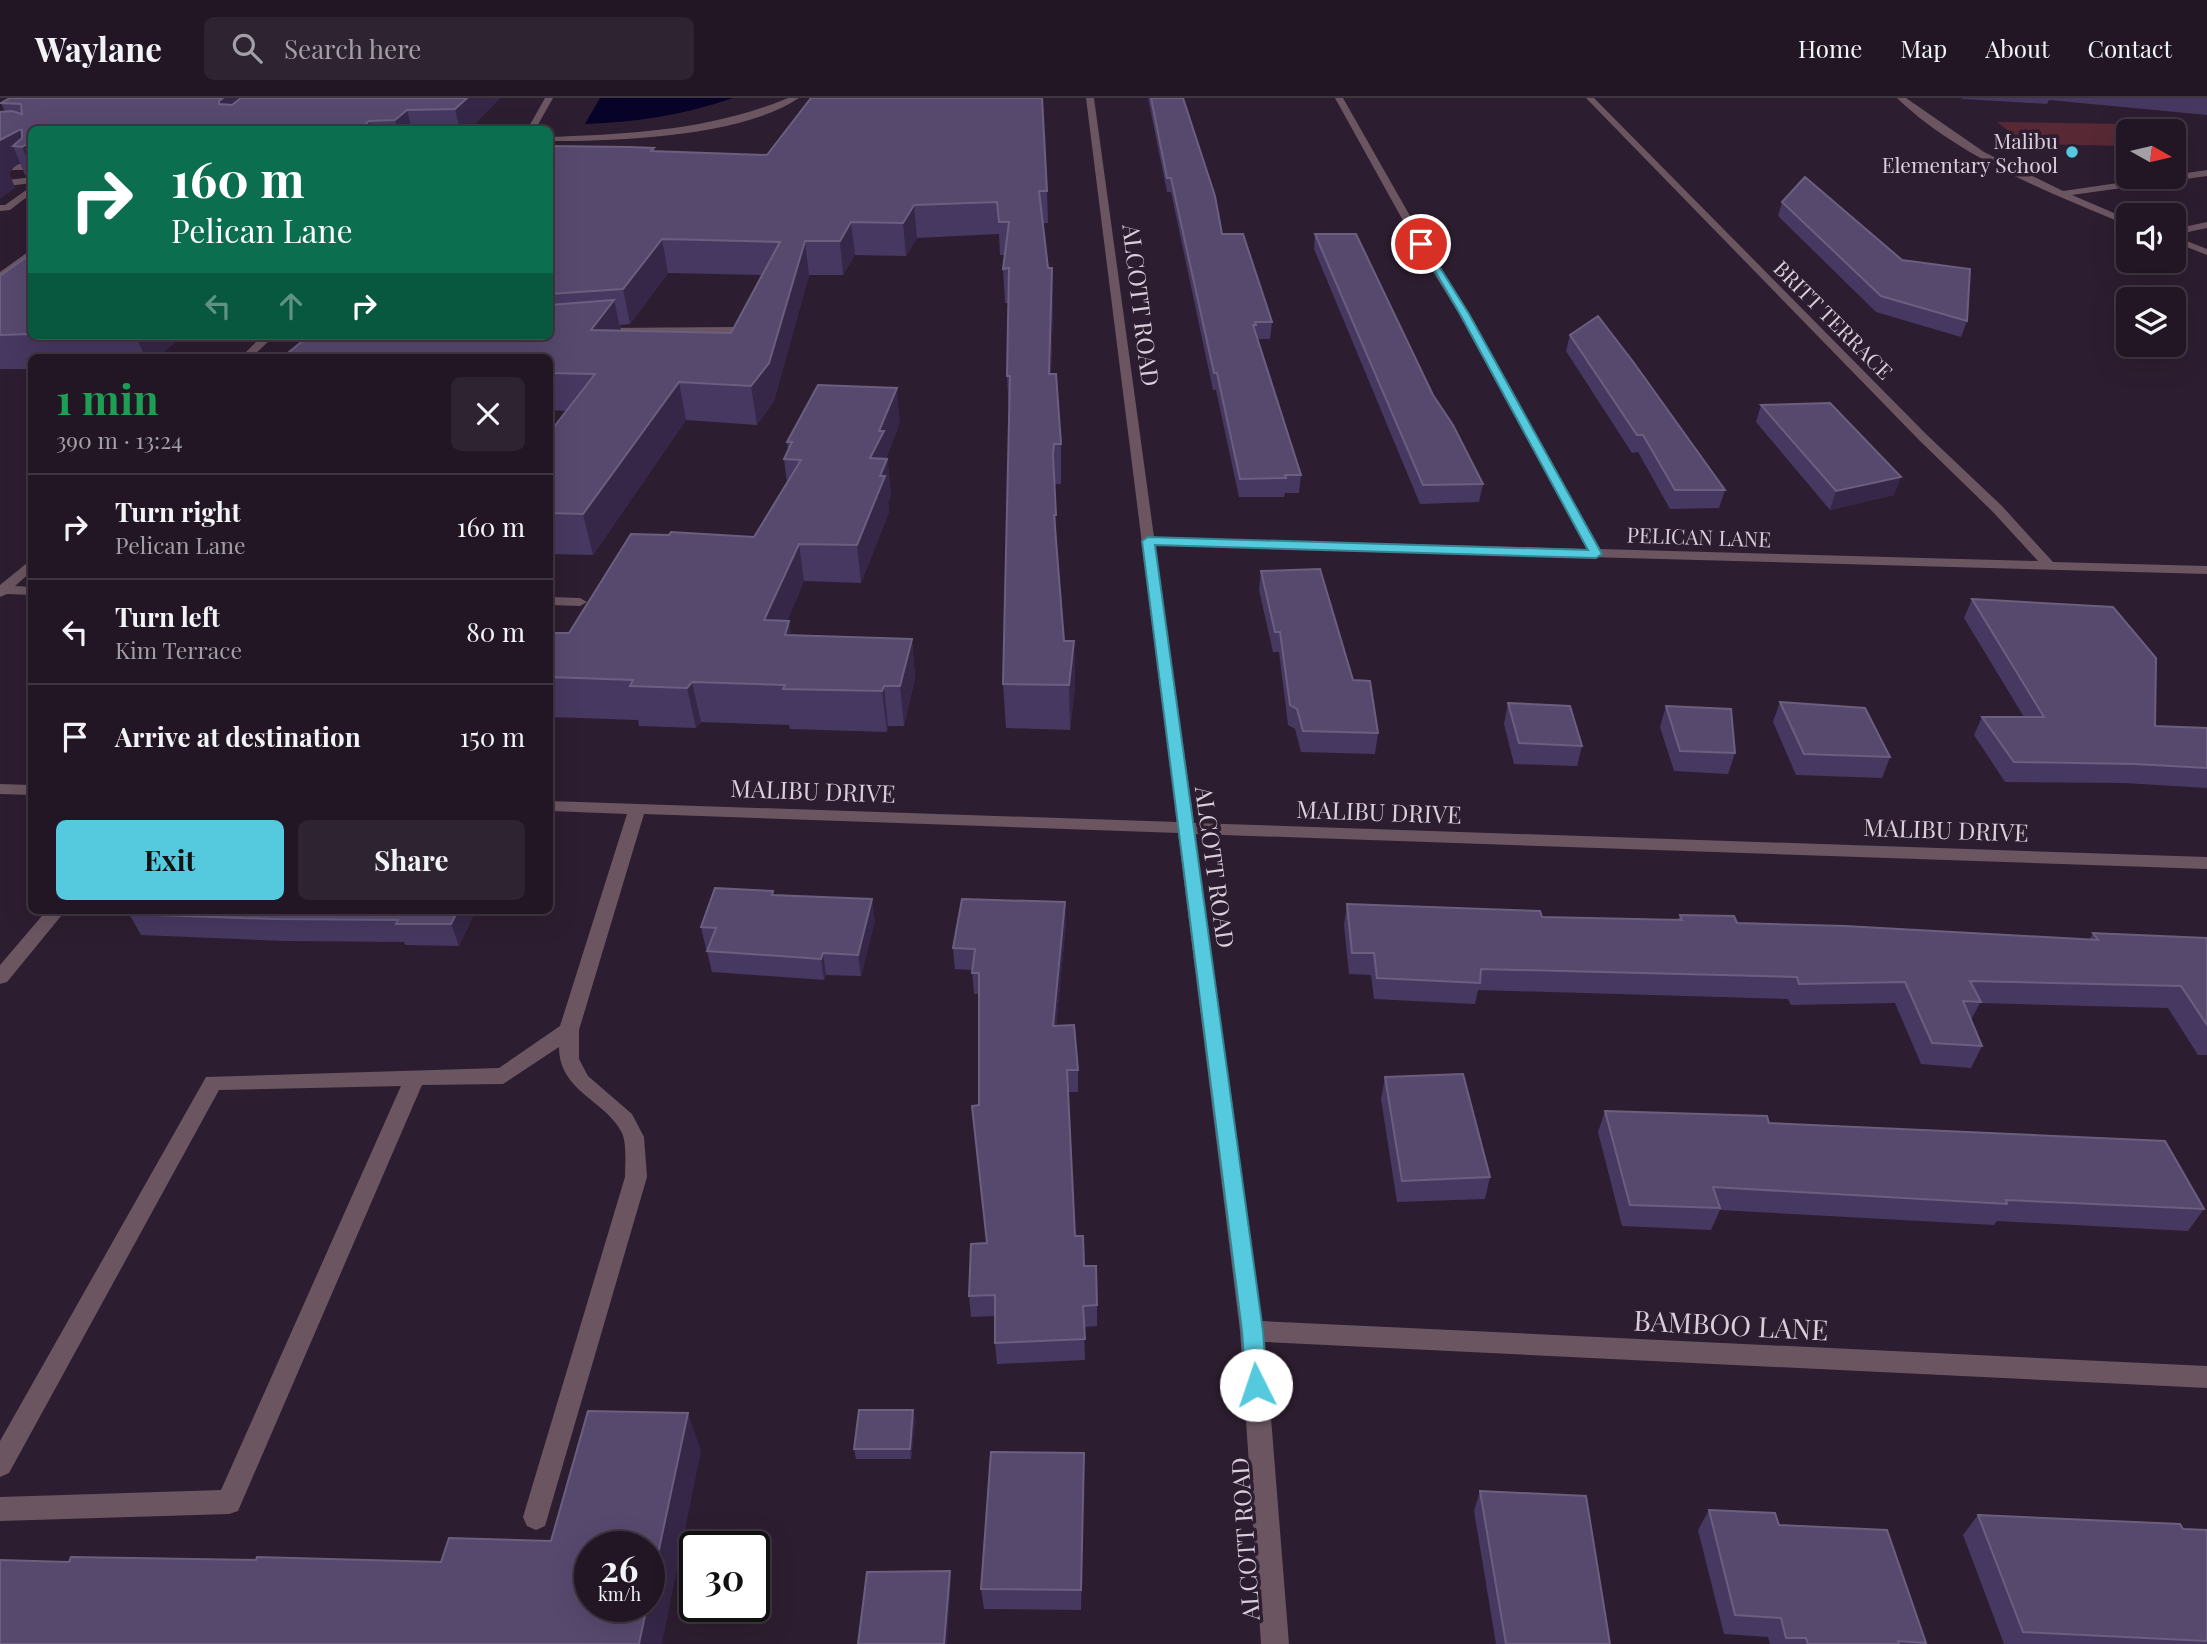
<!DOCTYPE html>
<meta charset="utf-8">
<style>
body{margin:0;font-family:"Playfair Display",serif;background:#2e2331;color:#f1f3f6;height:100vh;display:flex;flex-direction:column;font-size:26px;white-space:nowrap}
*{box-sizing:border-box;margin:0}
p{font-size:23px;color:#a29fa6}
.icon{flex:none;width:38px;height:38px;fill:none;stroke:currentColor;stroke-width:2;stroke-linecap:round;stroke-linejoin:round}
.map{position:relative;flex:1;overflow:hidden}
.sheet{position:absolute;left:28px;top:256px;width:525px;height:560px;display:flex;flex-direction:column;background:#221624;border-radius:10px;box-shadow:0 7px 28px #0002,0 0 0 2px #3f3541}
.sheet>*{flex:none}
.top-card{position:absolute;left:28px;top:28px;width:525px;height:214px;border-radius:10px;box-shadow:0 7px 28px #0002,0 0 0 2px #3f3541;background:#0b6e4f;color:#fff;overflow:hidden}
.needle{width:46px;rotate:98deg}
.tools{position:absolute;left:2116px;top:21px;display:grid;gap:14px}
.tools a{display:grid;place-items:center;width:70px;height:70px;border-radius:10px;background:#221624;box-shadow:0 7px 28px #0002,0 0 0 2px #3f3541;font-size:35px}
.speed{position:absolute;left:574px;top:1433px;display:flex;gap:14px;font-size:35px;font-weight:700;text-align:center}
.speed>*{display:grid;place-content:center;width:91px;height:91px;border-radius:50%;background:#221624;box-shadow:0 7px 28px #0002,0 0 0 2px #3f3541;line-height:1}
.speed small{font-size:18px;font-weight:400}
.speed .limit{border:4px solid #111;border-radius:10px;background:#fff;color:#111}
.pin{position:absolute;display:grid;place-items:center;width:60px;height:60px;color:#fff;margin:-30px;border:4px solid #fff;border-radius:50%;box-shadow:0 2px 7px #0007}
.me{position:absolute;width:77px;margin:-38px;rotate:356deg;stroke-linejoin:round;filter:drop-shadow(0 0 5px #0008)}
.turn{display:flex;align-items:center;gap:24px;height:147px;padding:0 28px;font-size:32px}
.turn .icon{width:91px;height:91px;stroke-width:2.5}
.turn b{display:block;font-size:49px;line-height:60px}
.lanes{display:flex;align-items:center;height:66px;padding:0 28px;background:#0003;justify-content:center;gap:35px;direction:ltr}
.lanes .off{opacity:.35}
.round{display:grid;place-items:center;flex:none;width:74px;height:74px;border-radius:10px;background:#2e2331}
.overview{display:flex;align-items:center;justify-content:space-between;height:119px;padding:0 28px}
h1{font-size:42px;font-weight:700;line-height:52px;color:#1e9e55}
.action{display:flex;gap:14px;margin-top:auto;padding:14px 28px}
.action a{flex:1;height:80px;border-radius:10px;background:#55cadf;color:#111;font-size:28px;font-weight:700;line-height:80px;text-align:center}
.action a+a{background:#2e2331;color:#f1f3f6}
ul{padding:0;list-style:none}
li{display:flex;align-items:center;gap:21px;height:105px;padding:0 28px;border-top:2px solid #3f3541}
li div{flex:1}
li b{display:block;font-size:26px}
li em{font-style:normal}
header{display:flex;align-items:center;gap:42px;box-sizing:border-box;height:98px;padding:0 35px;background:#221624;border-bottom:2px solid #3f3541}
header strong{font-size:33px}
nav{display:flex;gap:38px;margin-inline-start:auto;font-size:24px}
.search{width:490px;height:63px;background:#2e2331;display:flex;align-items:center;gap:18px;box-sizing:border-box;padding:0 24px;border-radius:10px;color:#a29fa6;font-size:26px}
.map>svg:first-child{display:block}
.green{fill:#582935}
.water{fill:#060228}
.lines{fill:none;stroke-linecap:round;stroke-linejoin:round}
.minor{fill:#6a5561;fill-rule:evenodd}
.wall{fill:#473861;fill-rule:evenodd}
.shaded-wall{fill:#362748}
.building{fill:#57496e;stroke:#6b5e7f;stroke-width:2}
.route{fill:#55cadf;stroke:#378391;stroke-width:2}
.poi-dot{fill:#55cadf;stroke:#2d1d30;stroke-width:2.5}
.labels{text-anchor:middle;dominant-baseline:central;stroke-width:7;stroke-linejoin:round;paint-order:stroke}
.far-poi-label{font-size:21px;fill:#d9cfdb;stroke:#2d1d30;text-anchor:end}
.far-street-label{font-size:21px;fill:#d9cfdb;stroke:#2d1d30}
.street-label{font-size:24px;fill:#d9cfdb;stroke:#2d1d30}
.near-street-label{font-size:28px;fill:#d9cfdb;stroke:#2d1d30}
</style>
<header>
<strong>Waylane</strong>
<div class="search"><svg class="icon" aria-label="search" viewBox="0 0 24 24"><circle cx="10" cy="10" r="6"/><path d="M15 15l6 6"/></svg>Search here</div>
<nav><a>Home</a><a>Map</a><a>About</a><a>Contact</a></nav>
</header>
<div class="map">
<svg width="2207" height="1546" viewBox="0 0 2207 1546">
<rect width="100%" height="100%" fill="#2d1d30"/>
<!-- green -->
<path class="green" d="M1997,24L2124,26L2135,33H2128V48L2026,46Z"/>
<!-- water -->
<path class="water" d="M600,0H733C683,17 637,24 585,26Z"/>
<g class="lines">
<!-- minor -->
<path class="minor" d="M545,0H553L535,32H527Z
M788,0H799C741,39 618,43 550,43V39C633,36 711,32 788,0Z
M1086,0H1094L1154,439L1587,451L1459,216L1416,146L1335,0H1343L1426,146L1469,216L1600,451L2038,463L1993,414L1919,342L1586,0H1594L1927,337L2002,408L2053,464L2207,468V476L1155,447L1194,725L2207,759V771L1195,736L1262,1223L2207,1268V1290L1265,1244L1289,1546H1261L1240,1233L1178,735L644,716L579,932V961L588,978L632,1016L644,1039L647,1079L545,1428L536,1432L527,1428L523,1419L625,1079C625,1066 627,1047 622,1035C606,1002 559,994 559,949L503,986L422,987L238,1413L229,1416L0,1423V1399L221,1392L401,988L219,992L9,1375L0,1379V1343L206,979L499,970L560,928L627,716L550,713V703L1177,724Z
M1897,0H1906L1984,54L2063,93L2207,72V78L2072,97L2128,121V127L2125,126C2049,95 1957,58 1897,0Z
M0,66H24L28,69L24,72H0Z
M32,79V85L0,89V83Z
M32,88V95L10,112L0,113V107H5Z
M2207,124V130L2174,137V131Z
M2174,138L2207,151V157L2174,144Z
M32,151V159L0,182V174Z
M735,229L739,230V234L598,236L593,233L598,230Z
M262,238H328L332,241L327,244L269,243L252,259H241Z
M32,461V473L15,488L32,489V497L7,496L0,499V487Z
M550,499L580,500L587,504L580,508L550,507Z
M0,686L32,687V697L0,696Z
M47,812H66L7,884L0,886V867Z"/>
</g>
<!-- wall -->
<path class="wall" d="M10,0H500L469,32H32V77H25L20,65L14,69L9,75L15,90L0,100V14H5L1,5Z
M1148,0H1183L1222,136L1272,224L1270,241H1257L1301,377L1299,395H1285L1284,399H1239L1216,292H1213L1171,94H1167Z
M1961,0H2207V17L2049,2L2047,6L1963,1Z
M550,48L654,50V53L1047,93L1048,125H1043L1053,205L1051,276L1061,346V386H1055V389L1057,456L1064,543H1074L1075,587L1070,632L1006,630L1003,586L1009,316L1007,278L1008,205H1005L1003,171L1005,157H1000L999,136L917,140L906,158L855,157L843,177H809L774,303L757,327L686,322L593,457L550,456V334L566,313L550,312V259L327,241L550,238ZM668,175L762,177L731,235L621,233L620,227L630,226Z
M1782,104L1967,223L1961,239L1876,214L1778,118Z
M1315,136L1483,386L1479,404L1420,406L1314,151Z
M32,155V238H181L159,259H32V271H0V178Z
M1570,237L1725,392L1719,410L1670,411L1638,354L1632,355L1566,253Z
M1761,307L1894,397L1830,412L1756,324Z
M900,324L887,358L891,397L888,404L889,414L861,485L804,483L787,523L791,538L912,541L915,580L904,628H888L887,634L790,631L789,627L701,624L696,630L639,628L638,622L550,619V535H569L754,439L787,384L784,361L788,352L787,344Z
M1261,473L1353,582L1378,635L1375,656L1301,654L1295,631L1288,627L1279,554H1273L1259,492Z
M1972,501L2155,628L2207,630V690L2124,685L2005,684L1974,637L1982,619H2024L1964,520Z
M1780,604L1890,659L1882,680L1796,677L1773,624Z
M1508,605L1582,648L1577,668L1514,666L1504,626Z
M1666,608L1735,655L1728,676L1674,673L1660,629Z
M773,793L774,797L875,822L861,878L826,877L824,882L712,874L707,853L708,851H706L701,829Z
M1347,806L1542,819L1678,822L1680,817L1737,825L2089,842L2093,835L2207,840V957H2198L2168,910L1980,905L1971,922L1982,948L1971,970L1921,966L1895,905L1791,907L1788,901L1478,892L1475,906L1374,901L1371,877L1349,876L1344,827Z
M132,812H476L459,848L405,847L404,844L284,843L141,837L129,816Z
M1066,825L1056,928L1078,972V994H1068L1075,1138L1097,1207V1228L1084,1229L1085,1262L997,1266L995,1245V1218L971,1219L969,1198L987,1145L972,1008L979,1007V896H974L972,872L955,871L953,850Z
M1385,979L1490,1079L1485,1101L1397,1104L1381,1001Z
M1605,1013L1769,1025L2204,1111L2188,1133L1997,1123L1994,1127L1720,1112L1711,1132L1622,1128L1598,1034Z
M913,1312L915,1322L911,1361H856L854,1351Z
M1084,1355L1081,1512L984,1511L981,1491Z
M1480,1393L1610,1546H1496L1474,1413Z
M1709,1412L1779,1427L1926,1545L1925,1546H1770L1768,1539L1724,1536L1698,1432Z
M1978,1417L2207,1432V1546H2004L1963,1437Z"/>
<!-- shaded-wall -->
<path class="shaded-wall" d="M223,0H266L228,30L219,6V3Z
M467,0H500L469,32H460L455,11Z
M407,12L412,32H398L395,22Z
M369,23L372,32H359Z
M19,32L25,46L32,43V72L22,49L13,48L20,65L14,69L9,75L15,90L0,100V42Z
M914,107L917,140L906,158L903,125Z
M851,124L855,157L843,177L840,143Z
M662,141L668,175L630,226L623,191Z
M805,143L809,177L774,303L757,327L751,288Z
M1052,170L1053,205L1050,314L1049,276Z
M614,202L622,238L591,232Z
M136,238H181L159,259H145Z
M679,284L686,322L593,457L583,416Z
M897,290L900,324L887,358L891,397L888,404L889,414L861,485L857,447L870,360L879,333Z
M1054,346L1055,386L1054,396L1053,356Z
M1901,379L1894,397L1830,412L1836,393Z
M799,446L804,483L771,562L764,522Z
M789,523L795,562L785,537Z
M912,541L915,580L904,628L900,588Z
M1074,543L1075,587L1070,632L1069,587Z
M692,584L701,624L696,630L687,590Z
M884,588L888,628L887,634L882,593Z
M872,801L875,822L861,878L858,857Z
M1065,804L1066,825L1054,949L1053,928Z
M458,812H476L459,848L451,826Z
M823,855L826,877L824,882L821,861Z
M913,1312L915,1322L911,1361L910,1351Z
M688,1315L701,1353L662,1546H639L647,1508H649V1498Z
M1084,1355V1375L1081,1512V1492Z
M950,1473L951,1482L947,1546H944Z"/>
<!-- building -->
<path class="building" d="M10,0H223L219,3V6L232,7L241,0H467L455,11L407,12L395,22L369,23L359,32H197L201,28L52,30L49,32H32V43L22,49L13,48L22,40V32H19L0,42V14L12,13L22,16L21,6L1,5Z
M811,0H1042L1047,93H1039L1048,170H1052L1049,276H1056L1061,346H1054L1053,356L1056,417H1054L1064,543H1074L1069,587L1003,586L1010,278H1007L1009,170L1003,171L1009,124H999L997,104L914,107L903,125L851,124L840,143H805L769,265L751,288L679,284L583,416L550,415V334L595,276L550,275V259H283L306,240L327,241L330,238H550V207L614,202L591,232L731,235L780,144L662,141L623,191L550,196V48L629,49L654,50L651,53L767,57Z
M1151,0H1183L1215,98L1222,136H1243L1272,224H1255L1256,227H1253L1301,377H1285L1286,380L1240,381L1217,275H1214L1171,80H1167Z
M1805,79L1902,162L1970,171L1967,223L1881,198L1782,104Z
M1315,136H1356L1433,297L1453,327L1483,386L1423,387Z
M32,155V236L0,237V178Z
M1598,218L1634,265L1725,392H1675L1643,337H1637L1570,237Z
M818,287L897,290L879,333H884L870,360L887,361L880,378H885L857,447L799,446L764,522L789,523L785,537L912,541L900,588H884L882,593L783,591L785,587L692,584L687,590L630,588L633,582L550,579V535H569L631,436L669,437L671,434L754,439L801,362L784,361L792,344H787Z
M1830,305L1901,379L1836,393L1761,307Z
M1320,471L1353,582L1370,583L1378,635L1303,633L1297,611L1290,607L1280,534H1275L1261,473Z
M1972,501L2113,509L2156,560L2155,628L2207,630V670L2135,666L2014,664L1982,619H2044Z
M1780,604L1865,610L1890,659L1804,656Z
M1508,605L1570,608L1582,648L1519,645Z
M1666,608L1731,611L1735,655L1680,653Z
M715,790L773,793L772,797L872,801L858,857L823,855L821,861L707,853L716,830L701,829Z
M962,801L1065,804L1053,928L1074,927L1078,972H1067L1075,1138H1083L1084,1168H1096L1097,1207L1083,1208L1085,1241L995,1245V1197L969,1198L971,1146L987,1145L972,1008L979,1007V875H972L975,851L953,850Z
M1347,806L1540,813L1542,819L1682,822L1680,817L1734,818L1737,825L1845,828L2098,842L2093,835L2207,840V927L2181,888L1970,883L1981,904L1963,903L1982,948L1932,945L1905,884L1799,886L1797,879L1481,871L1480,885L1377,880L1374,855H1352Z
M132,812H458L451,826H396L398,822L274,821L129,816Z
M1463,976L1490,1079L1402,1083L1385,979Z
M1605,1013L1767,1018L1769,1025L2165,1043L2204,1111L2006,1102L2007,1106L1713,1089L1720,1110L1630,1107Z
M859,1312H913L910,1351H854Z
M588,1313L688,1315L649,1498V1449H590V1508H647L639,1546H0V1462L69,1464L71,1459L256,1462L257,1459L441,1464L449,1440L551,1443Z
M991,1354L1084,1355L1081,1492L981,1491Z
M1480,1393L1586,1398L1610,1546H1506Z
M1709,1412L1775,1415L1779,1427L1887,1432L1926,1545L1898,1543L1899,1546H1808L1806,1540H1786L1781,1520L1735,1517Z
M1978,1417L2180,1426L2183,1431L2207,1432V1543L2023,1534Z
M950,1473L944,1546H858L867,1474Z"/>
<!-- route -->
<path class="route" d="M1418,144H1424L1469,216L1602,456L1596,460L1155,447L1263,1233L1267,1287L1264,1294L1256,1297L1249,1294L1246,1287L1242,1233L1142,443L1148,439L1588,452L1460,216Z"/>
<!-- markers -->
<circle class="poi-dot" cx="2072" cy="54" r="7"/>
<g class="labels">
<!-- far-poi labels -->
<g class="far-poi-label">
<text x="2058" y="42">Malibu<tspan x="2058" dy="24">Elementary School</tspan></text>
</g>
<!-- far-street labels -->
<g class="far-street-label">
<text transform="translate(1834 221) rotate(45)">BRITT TERRACE</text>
<text transform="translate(1699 438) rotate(2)">PELICAN LANE</text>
</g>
<!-- street labels -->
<g class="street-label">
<text transform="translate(1142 207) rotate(83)">ALCOTT ROAD</text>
<text transform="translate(813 692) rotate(2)">MALIBU DRIVE</text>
<text transform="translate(1379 713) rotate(2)">MALIBU DRIVE</text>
<text transform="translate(1946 731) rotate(2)">MALIBU DRIVE</text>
<text transform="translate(1216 769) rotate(82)">ALCOTT ROAD</text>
<text transform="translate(1244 1441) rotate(-94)">ALCOTT ROAD</text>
</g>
<!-- near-street labels -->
<g class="near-street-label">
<text transform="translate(1731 1226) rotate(3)">BAMBOO LANE</text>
</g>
</g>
</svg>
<div class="tools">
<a><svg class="needle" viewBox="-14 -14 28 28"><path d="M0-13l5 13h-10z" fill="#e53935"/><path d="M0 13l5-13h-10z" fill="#a29fa6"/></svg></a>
<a><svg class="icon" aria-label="sound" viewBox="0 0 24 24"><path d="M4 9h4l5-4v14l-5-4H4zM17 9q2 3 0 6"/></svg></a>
<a><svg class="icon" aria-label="layers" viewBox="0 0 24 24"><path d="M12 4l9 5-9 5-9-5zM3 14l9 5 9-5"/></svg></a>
</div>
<div class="speed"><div>26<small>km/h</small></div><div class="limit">30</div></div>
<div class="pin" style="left:1421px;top:146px;background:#d93025"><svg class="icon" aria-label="arrive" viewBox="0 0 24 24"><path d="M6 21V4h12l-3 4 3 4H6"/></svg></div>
<svg class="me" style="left:1256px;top:1287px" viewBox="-20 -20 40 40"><circle r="19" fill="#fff"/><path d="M0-13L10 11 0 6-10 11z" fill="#55cadf"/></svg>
<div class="top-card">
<div class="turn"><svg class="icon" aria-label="right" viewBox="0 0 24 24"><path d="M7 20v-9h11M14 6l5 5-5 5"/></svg><div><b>160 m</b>Pelican Lane</div></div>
<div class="lanes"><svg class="icon off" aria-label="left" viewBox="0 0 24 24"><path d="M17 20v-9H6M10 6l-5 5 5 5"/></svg><svg class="icon off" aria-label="ahead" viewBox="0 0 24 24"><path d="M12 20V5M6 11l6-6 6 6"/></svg><svg class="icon" aria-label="right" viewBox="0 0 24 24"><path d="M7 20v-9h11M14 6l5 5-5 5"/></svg></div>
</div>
<section class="sheet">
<div class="overview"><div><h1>1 min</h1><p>390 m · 13:24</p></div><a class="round"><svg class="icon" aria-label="close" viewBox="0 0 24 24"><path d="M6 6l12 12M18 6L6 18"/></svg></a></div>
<ul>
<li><svg class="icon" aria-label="right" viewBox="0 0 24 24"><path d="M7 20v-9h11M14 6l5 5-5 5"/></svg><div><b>Turn right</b><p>Pelican Lane</p></div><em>160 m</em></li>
<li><svg class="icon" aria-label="left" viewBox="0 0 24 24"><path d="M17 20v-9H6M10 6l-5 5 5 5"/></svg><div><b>Turn left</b><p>Kim Terrace</p></div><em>80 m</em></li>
<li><svg class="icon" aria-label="arrive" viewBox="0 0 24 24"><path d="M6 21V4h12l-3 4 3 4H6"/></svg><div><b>Arrive at destination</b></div><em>150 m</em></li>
</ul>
<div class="action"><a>Exit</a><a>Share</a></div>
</section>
</div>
